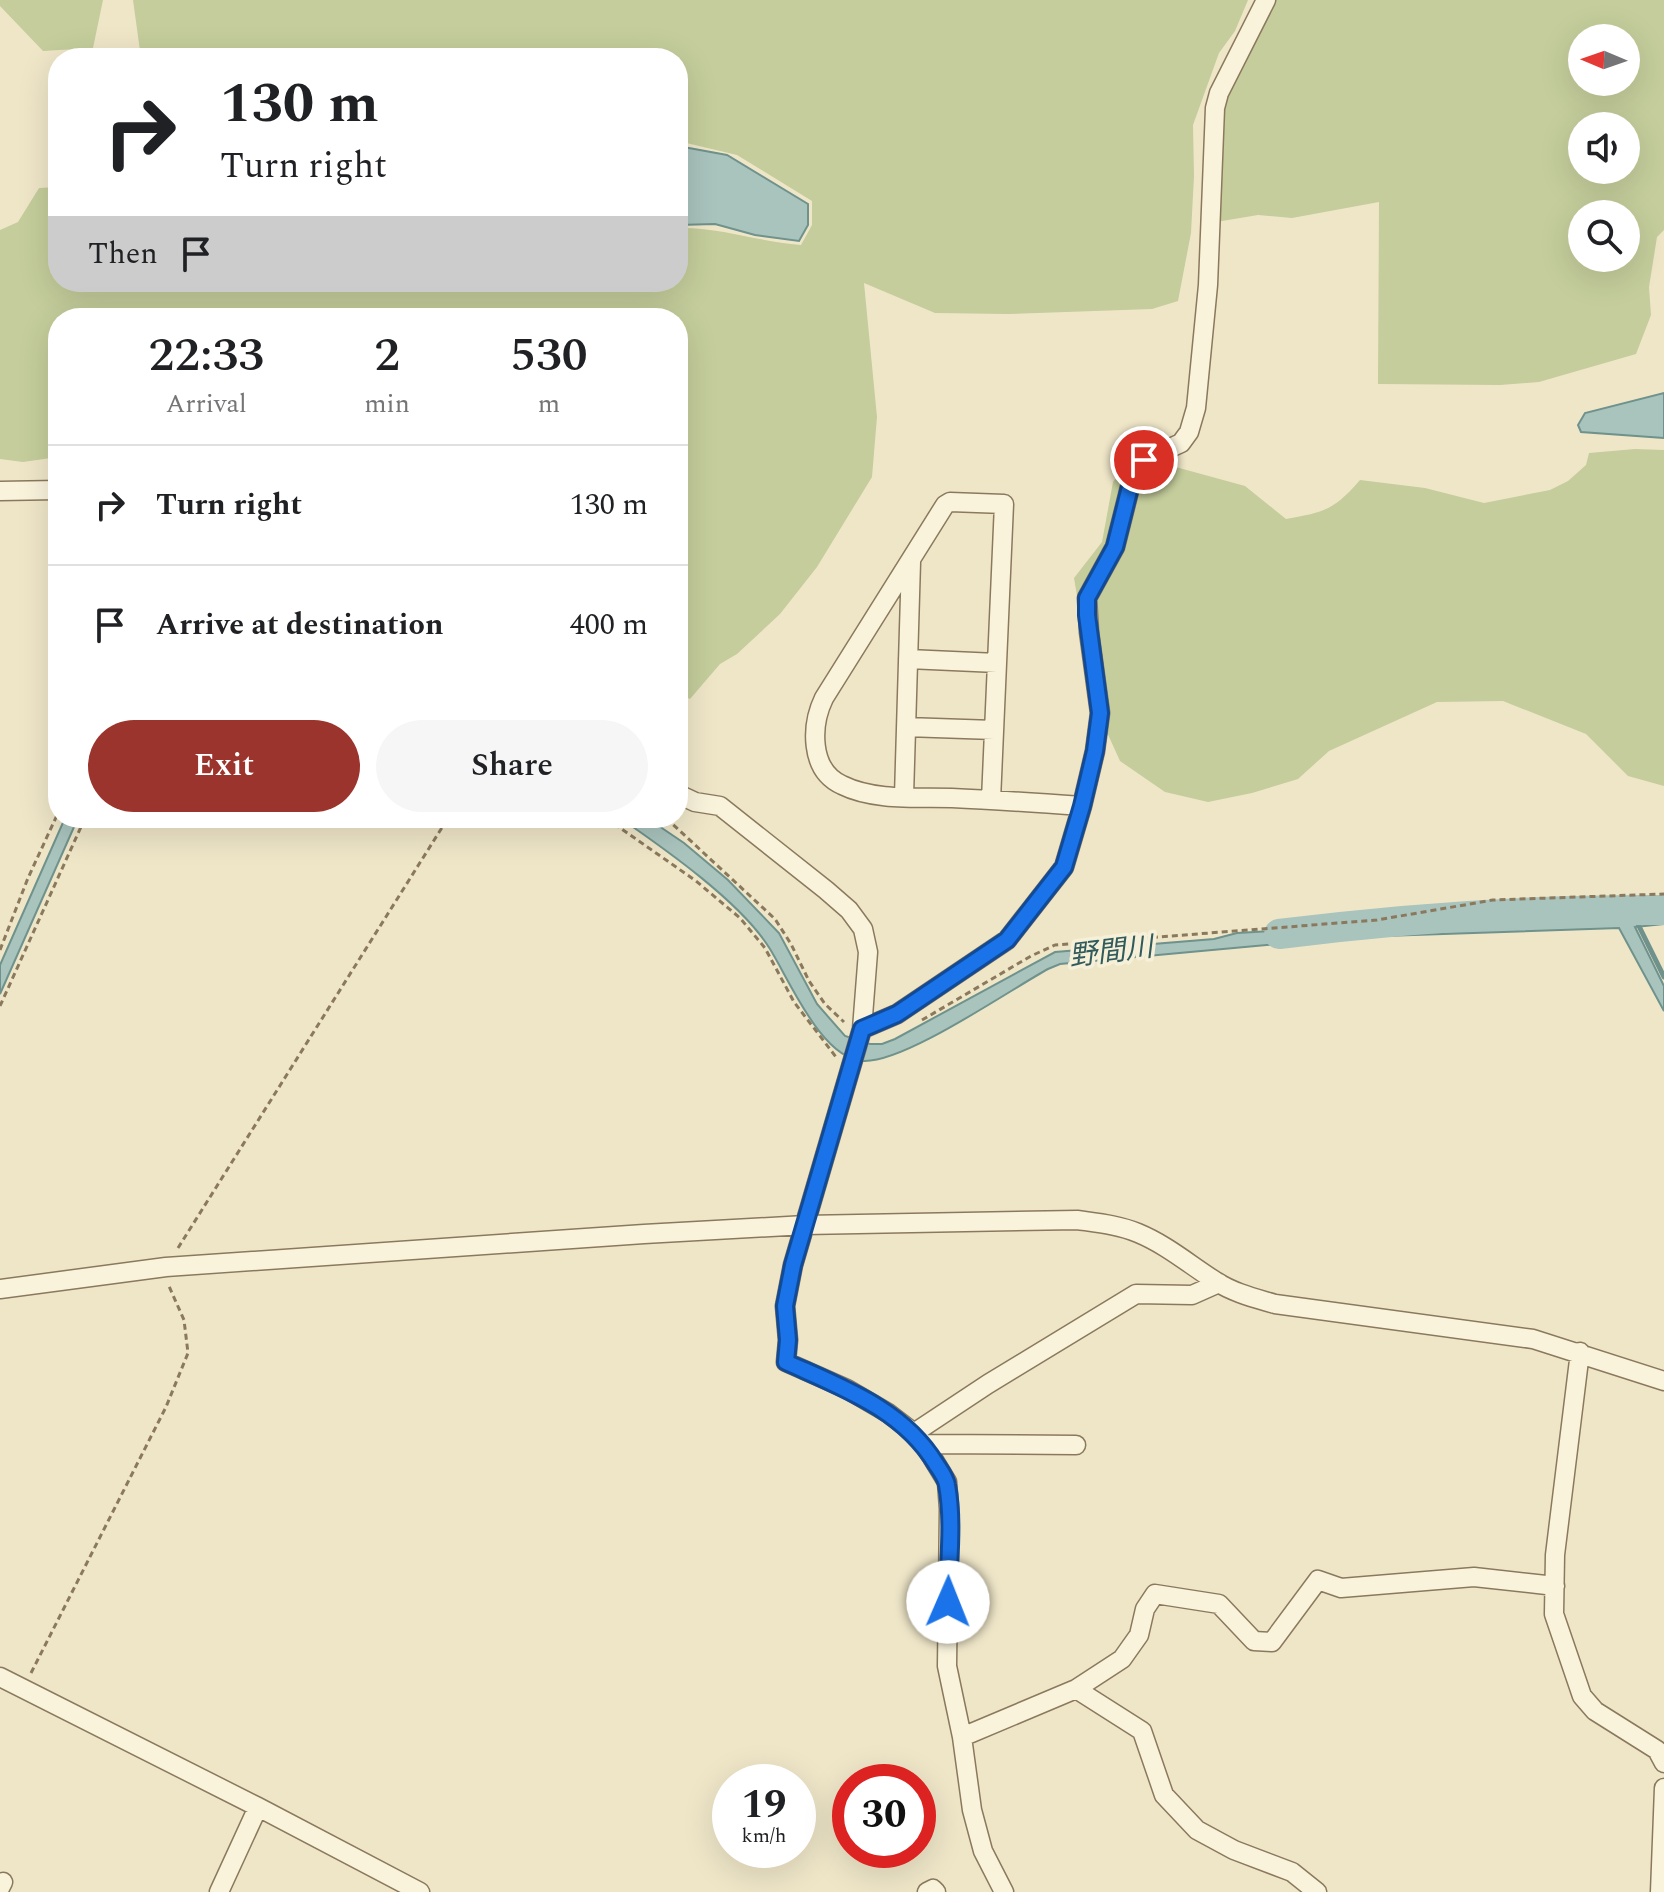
<!DOCTYPE html>
<meta charset="utf-8">
<style>
body{margin:0;font-family:Spectral,"Noto Sans JP",serif;background:#f6f6f6;color:#202124;height:100vh;display:flex;flex-direction:column;font-size:30px;white-space:nowrap}
*{box-sizing:border-box;margin:0}
p{font-size:26px;color:#757577}
.icon{flex:none;width:44px;height:44px;fill:none;stroke:currentColor;stroke-width:2;stroke-linecap:round;stroke-linejoin:round}
.map{position:relative;flex:1;overflow:hidden}
.drawer{position:absolute;left:48px;top:308px;width:640px;height:520px;display:flex;flex-direction:column;background:#fff;border-radius:32px;box-shadow:0 8px 32px #0002}
.drawer>*{flex:none}
.hud{position:absolute;left:48px;top:48px;width:640px;height:244px;border-radius:32px;box-shadow:0 8px 32px #0002;background:#fff;color:#202124;overflow:hidden}
.needle{width:52px;rotate:272deg}
.controls{position:absolute;left:1568px;top:24px;display:grid;gap:16px}
.controls a{display:grid;place-items:center;width:72px;height:72px;border-radius:50%;background:#fff;box-shadow:0 8px 32px #0002;font-size:40px}
.speed{position:absolute;left:712px;top:1764px;display:flex;gap:16px;font-size:40px;font-weight:700;text-align:center}
.speed>*{display:grid;place-content:center;width:104px;height:104px;border-radius:50%;background:#fff;box-shadow:0 8px 32px #0002;line-height:1}
.speed small{font-size:20px;font-weight:400}
.speed .limit{border:12px solid #d22;background:#fff;color:#111}
.pin{position:absolute;display:grid;place-items:center;width:68px;height:68px;color:#fff;margin:-34px;border:4px solid #fff;border-radius:50%;box-shadow:0 2px 8px #0007}
.me{position:absolute;width:88px;margin:-44px;rotate:1deg;stroke-linejoin:round;filter:drop-shadow(0 0 6px #0008)}
.turn{display:flex;align-items:center;gap:28px;height:168px;padding:0 40px;font-size:36px}
.turn .icon{width:104px;height:104px;stroke-width:2.5}
.turn b{display:block;font-size:56px;line-height:68px}
.then{display:flex;align-items:center;height:76px;padding:0 40px;background:#0003;gap:16px;font-size:30px}
.eta{display:flex;justify-content:space-evenly;align-items:center;height:136px;text-align:center}
.eta b{font-size:48px;font-weight:600;line-height:56px}
.primary-button{display:flex;gap:16px;margin-top:auto;padding:16px 40px}
.primary-button a{flex:1;height:92px;border-radius:48px;background:#9b342c;color:#fff;font-size:32px;font-weight:600;line-height:92px;text-align:center}
.primary-button a+a{background:#f6f6f6;color:#202124}
ul{padding:0;list-style:none}
li{display:flex;align-items:center;gap:24px;height:120px;padding:0 40px;border-top:2px solid #e0e0e0}
li div{flex:1}
li b{display:block;font-size:30px}
li em{font-style:normal}
.map>svg:first-child{display:block}
.green{fill:#c4cd9b;fill-rule:evenodd}
.water{fill:#a9c3bd;stroke:#6f928c;stroke-width:2}
.lines{fill:none;stroke-linecap:round;stroke-linejoin:round}
.stream{stroke:#6f928c;stroke-width:5}
.river{stroke:#a9c3bd;stroke-width:30}
.minor-casing{stroke:#8b795d;stroke-width:21}
.path{stroke:#8b795d;stroke-width:3;stroke-dasharray:6 4;stroke-linecap:butt}
.minor{stroke:#f9f3dc;stroke-width:18}
.route-casing{stroke:#114b97;stroke-width:20}
.route{stroke:#1a73e8;stroke-width:14}
.labels{text-anchor:middle;dominant-baseline:central;stroke-width:7;stroke-linejoin:round;paint-order:stroke}
.water-label{font-size:28px;font-style:italic;fill:#305a5b;stroke:#f6f0d8}
</style>
<div class="map">
<svg width="1664" height="1892" viewBox="0 0 1664 1892">
<rect width="100%" height="100%" fill="#efe6c8"/>
<!-- green -->
<path class="green" d="M0,0H103L93,48L43,51L0,6Z
M133,0H1248L1235,31L1219,53L1193,125L1194,176L1191,233L1178,301L1152,309L1008,314L935,313L864,283L877,417L872,477L817,567L780,614L737,654L720,664L690,699L678,693V318H58V457L23,462L0,459V230L18,222L39,188L58,187V282H678V228C722,227 758,242 801,245L812,225V201L737,155L678,141V58H141Z
M1274,0H1664V230L1657,237L1649,287L1651,315L1636,354L1539,382L1500,385L1378,384L1379,202L1292,218L1258,215L1216,222L1217,127L1226,95ZM1582,38H1626V82H1582ZM1582,126H1626V170H1582ZM1582,214H1626V258H1582Z
M1635,449L1664,450V786L1628,776L1586,734L1503,701L1437,702L1329,751L1298,779L1252,793L1208,802L1165,792L1120,761L1096,708L1074,578L1102,542L1113,482L1132,455L1245,486L1286,519C1325,512 1334,510 1360,480L1425,488L1484,503L1550,490L1568,481L1586,465L1589,453Z"/>
<!-- water -->
<path class="water" d="M678,146L727,155L808,204V225L799,241L755,235L715,224L678,225Z
M1664,393V438L1581,432L1578,425L1585,413Z
M65,818H78L0,994V965Z
M620,818H647L684,843L728,880L779,933L817,1004L845,1036L870,1044H882L895,1039L1055,952L1214,939L1237,933L1627,912H1664V924L1635,927L1664,986V1011L1619,928L1354,937L1060,964L1048,969C1008,991 906,1062 864,1061C822,1060 790,981 770,949C742,903 665,849 620,818Z"/>
<g class="lines">
<!-- stream -->
<path class="stream" d="M1631,910L1664,977"/>
<!-- river -->
<path class="river" d="M1279,934C1407,918 1535,909 1664,910"/>
<!-- minor casing -->
<g class="minor-casing">
<path id="minor" d="M0,491L58,490
M908,659L997,663
M906,727L994,730
M678,794L695,802L720,806L826,890L849,910L863,929L868,952L862,1029L793,1265L785,1306L788,1340L786,1362L847,1389L888,1413L914,1433L924,1444L947,1482L949,1509L947,1666L962,1737L972,1810L983,1851L1004,1892
M904,796L911,562
M991,800L1004,504L950,502L945,505L824,698C811,725 809,770 842,785C874,801 918,797 952,798C996,800 1039,803 1082,806
M862,1029L897,1014L1007,940L1064,867L1082,806L1095,751L1100,713L1089,632L1087,598L1115,547L1133,475L1144,460L1181,443L1189,432L1196,408L1208,285L1215,108L1219,93L1266,0
M0,1289L166,1267L644,1234L805,1225L1077,1220C1098,1223 1119,1225 1138,1233C1167,1245 1190,1265 1217,1282C1234,1293 1255,1298 1275,1304L1533,1339L1664,1381
M1580,1352L1555,1555L1554,1614L1582,1696L1595,1711L1657,1750L1664,1763
M914,1433L988,1384L1136,1294L1192,1295L1219,1283
M924,1444L1076,1445
M0,1677L258,1807L420,1892
M1076,1689L1142,1731L1164,1795L1197,1830L1234,1850L1292,1872L1317,1892
M962,1737L1076,1689L1122,1659L1139,1635L1145,1609L1155,1594L1219,1604L1254,1641L1272,1642L1318,1580L1341,1588L1474,1577L1555,1586
M0,1888L3,1882
M219,1892L258,1807
M927,1892L933,1889L936,1892
M1660,1892L1664,1788"/>
</g>
<!-- path -->
<path class="path" d="M606,818L696,881L740,918L765,948L794,1002L836,1057
M666,818L775,919L791,944L809,981L825,1004L844,1022
M0,950L28,878L58,813
M0,1006L85,818
M922,1020L1031,956L1055,945L1377,920L1493,900L1664,894
M178,1248L448,818
M31,1673L166,1407L188,1353L184,1320L168,1284"/>
<!-- minor -->
<use href="#minor" class="minor"/>
</g>
<g class="lines">
<!-- route casing -->
<g class="route-casing">
<path id="route" d="M948,1602C948,1565 954,1523 947,1485C946,1478 940,1470 936,1464C903,1409 841,1387 786,1362L788,1340L785,1306L793,1265L862,1029L897,1014L1007,940L1064,867L1082,806L1095,751L1100,713L1087,615V598L1115,547L1133,475L1144,460"/>
</g>
<!-- route -->
<use href="#route" class="route"/>
</g>
<g class="labels">
<!-- water labels -->
<g class="water-label">
<text transform="translate(1111 952) rotate(-7)">野間川</text>
</g>
</g>
</svg>
<div class="controls">
<a><svg class="needle" viewBox="-14 -14 28 28"><path d="M0-13l5 13h-10z" fill="#e53935"/><path d="M0 13l5-13h-10z" fill="#757577"/></svg></a>
<a><svg class="icon" aria-label="sound" viewBox="0 0 24 24"><path d="M4 9h4l5-4v14l-5-4H4zM17 9q2 3 0 6"/></svg></a>
<a><svg class="icon" aria-label="search" viewBox="0 0 24 24"><circle cx="10" cy="10" r="6"/><path d="M15 15l6 6"/></svg></a>
</div>
<div class="speed"><div>19<small>km/h</small></div><div class="limit">30</div></div>
<div class="pin" style="left:1144px;top:460px;background:#d93025"><svg class="icon" aria-label="arrive" viewBox="0 0 24 24"><path d="M6 21V4h12l-3 4 3 4H6"/></svg></div>
<svg class="me" style="left:948px;top:1602px" viewBox="-20 -20 40 40"><circle r="19" fill="#fff"/><path d="M0-13L10 11 0 6-10 11z" fill="#1a73e8"/></svg>
<div class="hud">
<div class="turn"><svg class="icon" aria-label="right" viewBox="0 0 24 24"><path d="M7 20v-9h11M14 6l5 5-5 5"/></svg><div><b>130 m</b>Turn right</div></div>
<div class="then">Then<svg class="icon" aria-label="arrive" viewBox="0 0 24 24"><path d="M6 21V4h12l-3 4 3 4H6"/></svg></div>
</div>
<section class="drawer">
<div class="eta">
<div><b>22:33</b><p>Arrival</p></div>
<div><b>2</b><p>min</p></div>
<div><b>530</b><p>m</p></div>
</div>
<ul>
<li><svg class="icon" aria-label="right" viewBox="0 0 24 24"><path d="M7 20v-9h11M14 6l5 5-5 5"/></svg><div><b>Turn right</b></div><em>130 m</em></li>
<li><svg class="icon" aria-label="arrive" viewBox="0 0 24 24"><path d="M6 21V4h12l-3 4 3 4H6"/></svg><div><b>Arrive at destination</b></div><em>400 m</em></li>
</ul>
<div class="primary-button"><a>Exit</a><a>Share</a></div>
</section>
</div>
